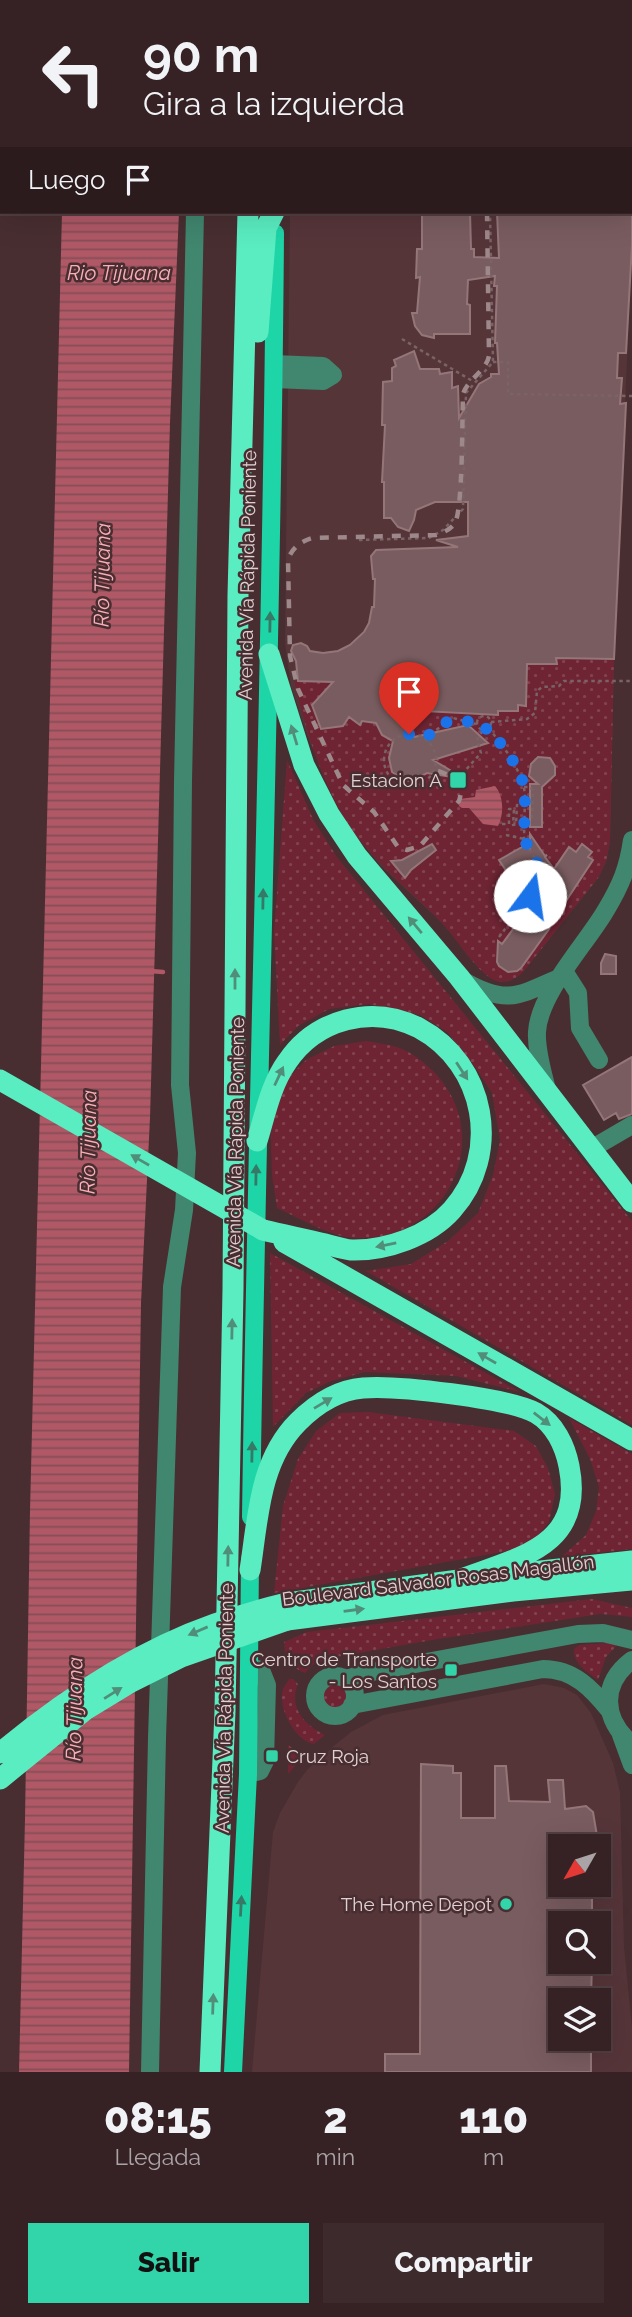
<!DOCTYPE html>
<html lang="es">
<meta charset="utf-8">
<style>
body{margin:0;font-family:Raleway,sans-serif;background:#3d2a2d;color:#f1f3f6;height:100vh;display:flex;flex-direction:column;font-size:26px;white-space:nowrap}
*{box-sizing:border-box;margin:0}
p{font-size:23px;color:#aaa4a7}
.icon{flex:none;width:38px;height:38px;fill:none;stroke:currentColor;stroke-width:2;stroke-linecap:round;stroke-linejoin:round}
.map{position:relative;height:2072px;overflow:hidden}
.sheet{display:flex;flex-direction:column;background:#362225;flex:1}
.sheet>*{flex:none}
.hud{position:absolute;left:0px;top:0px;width:634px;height:214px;box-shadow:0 7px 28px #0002,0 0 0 2px #503f42;background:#362225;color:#f1f3f6;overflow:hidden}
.needle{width:46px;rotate:231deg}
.tools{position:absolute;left:548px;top:1834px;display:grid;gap:14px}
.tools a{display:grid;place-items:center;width:63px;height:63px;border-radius:0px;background:#362225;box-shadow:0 7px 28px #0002,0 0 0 2px #503f42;font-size:35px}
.pin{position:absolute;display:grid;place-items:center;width:60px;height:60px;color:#fff;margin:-72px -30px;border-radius:50% 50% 50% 0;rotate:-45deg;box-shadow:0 0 7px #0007}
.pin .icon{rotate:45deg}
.me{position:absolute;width:77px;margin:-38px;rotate:14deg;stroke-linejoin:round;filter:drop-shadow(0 0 5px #0008)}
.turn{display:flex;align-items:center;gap:24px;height:147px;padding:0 28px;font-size:32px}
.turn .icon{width:91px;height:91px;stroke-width:2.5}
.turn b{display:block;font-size:49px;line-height:60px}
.then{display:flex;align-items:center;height:66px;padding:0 28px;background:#0003;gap:14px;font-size:26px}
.eta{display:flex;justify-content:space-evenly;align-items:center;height:119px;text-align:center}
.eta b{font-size:42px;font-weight:800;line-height:49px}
.primary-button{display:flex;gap:14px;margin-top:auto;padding:14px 28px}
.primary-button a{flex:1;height:80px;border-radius:0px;background:#32d4a9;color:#111;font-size:28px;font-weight:800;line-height:80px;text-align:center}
.primary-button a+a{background:#3d2a2d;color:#f1f3f6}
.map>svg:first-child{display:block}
.built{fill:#563539;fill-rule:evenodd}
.grass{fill:url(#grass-dots)}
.water{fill:url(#water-rules)}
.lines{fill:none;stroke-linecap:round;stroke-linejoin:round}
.stream{stroke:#b05866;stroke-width:4.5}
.building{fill:#795c5f;stroke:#947679;stroke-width:2}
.path{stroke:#7a6366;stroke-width:2.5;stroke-dasharray:3.5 3.5;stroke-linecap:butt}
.minor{stroke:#41866f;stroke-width:18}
.major{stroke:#1ed5a7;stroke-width:18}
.highway{stroke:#5aedc1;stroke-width:21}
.rail{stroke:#9d888a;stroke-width:4.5;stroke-dasharray:9 9;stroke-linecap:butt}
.highway-bridge{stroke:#5aedc1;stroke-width:21}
.oneway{fill:#357966}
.oneway2{fill:#518e79}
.route{stroke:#1a73e8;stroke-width:12;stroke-dasharray:0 21.6}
.poi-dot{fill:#32d4a9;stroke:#482e31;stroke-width:2.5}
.labels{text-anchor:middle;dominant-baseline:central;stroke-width:5;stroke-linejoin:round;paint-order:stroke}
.street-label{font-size:19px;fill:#e1d0d2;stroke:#482e31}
.poi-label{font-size:19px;fill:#e1d0d2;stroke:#482e31;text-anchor:end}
.water-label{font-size:21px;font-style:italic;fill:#f9afb8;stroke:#482e31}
</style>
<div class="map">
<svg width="632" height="2072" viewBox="0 0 632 2072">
<defs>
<pattern id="grass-dots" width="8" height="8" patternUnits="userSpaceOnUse" patternTransform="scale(1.75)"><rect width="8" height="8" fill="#6e2433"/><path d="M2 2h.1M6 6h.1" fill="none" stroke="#824350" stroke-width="1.8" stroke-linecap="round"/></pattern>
<pattern id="water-rules" width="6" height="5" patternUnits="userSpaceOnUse" patternTransform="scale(1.75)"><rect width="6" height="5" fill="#b05866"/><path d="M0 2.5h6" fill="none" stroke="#854e56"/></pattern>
</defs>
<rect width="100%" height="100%" fill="#482e31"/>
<!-- built -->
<path class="built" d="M292,0H632V245L614,659L610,842L606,862L598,878L523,972L510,981L501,982L492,979L481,969L441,922L380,865L355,834L329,788L307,735L291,686L285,643L290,212H632V2H292Z
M544,1684L564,1688L577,1695L591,1713L613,1763L620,1792L624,1947L632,2028V2072H252L273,1832L280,1813L298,1782L307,1770L335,1745L351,1732L383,1715ZM560,1846H598V1885H560ZM560,1923H598V1962H560ZM560,2000H598V2039H560Z"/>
<!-- grass -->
<path class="grass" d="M556,658L614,659L610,842L606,862L598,878L523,972C515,980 505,984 494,980C475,971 456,937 440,921C405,885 365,856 340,811C318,770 305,727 294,681L397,683L498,715L499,664H556Z
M287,760L314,821L337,857L632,1221V1425L366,1271L411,1264L448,1241L478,1213L493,1175L500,1140L492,1093L475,1067L447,1032L420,1015L369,1004L329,1009L298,1026L280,1045L274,932Z
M366,1041C376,1043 387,1044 397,1047C412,1052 425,1063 436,1074C500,1145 438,1251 346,1237C325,1233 297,1217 277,1208L272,1175L270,1112L283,1083L306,1060L334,1046Z
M270,1253L520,1392L456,1376L365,1372L331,1381L306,1393L273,1427Z
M368,1412L514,1431L536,1446L548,1468L555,1494L549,1522L537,1537L518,1549L274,1593L283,1506L298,1459L316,1431L340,1413Z
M569,1418L632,1454V1549L561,1557L586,1535L596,1511L599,1487L590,1459Z
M592,1599L632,1608V1617L600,1614L438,1639L330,1658L312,1665L305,1673C289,1666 285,1659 284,1642L307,1632Z
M620,1642L606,1657L598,1680C587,1672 573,1664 574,1649L579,1645Z
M289,1679H293L298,1684C288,1708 305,1725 325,1735L314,1744C295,1741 277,1707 283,1689C283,1688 289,1680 289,1679Z
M323 1696a12 12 0 1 1 24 0a12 12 0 1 1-24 0Z
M288,1745L304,1756L288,1774Z"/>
<!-- water -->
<path class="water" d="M67,0H187V2H67Z
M62,212H179L170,423L150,1118L141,1303L129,2072H19L25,1819L30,1511Z
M495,786C504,796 504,815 498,826L483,824L469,808H462L459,806L460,799L475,797L476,790Z"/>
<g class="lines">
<!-- stream -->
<path class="stream" d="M150,971L163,972"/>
</g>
<!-- building -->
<path class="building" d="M422,212H470L471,249H474V257L499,258L497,212H632V245L626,353H618L617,378H622L620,404L626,403L614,659L556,658L557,664H527L526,706L518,705V711H498V715L405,710L414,737L468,725L488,743L433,760L465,779L427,773L411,781L404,780L392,772L389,758L393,741L382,735L376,723L362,721L360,725L349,717L343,726L321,729L312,705L333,682L298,681L296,661L291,651L293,645L301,643L307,646L310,651L323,653L338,651L350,645L364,632L369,623L372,607H374L375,579H373L371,556L376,550L458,547L436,540L468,536V502H435L416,510L414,520L409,531L398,527L391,518H384V482H382L385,425H382L383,382L392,381V368L396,366L394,360L414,351L420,369H439L440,374L452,372V388L458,386L459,418L479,384L491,377V374H499L497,343H495L497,286H494L495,276L468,280L467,304L470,305V334H434V338L422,335L415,326L412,313H417L420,277L416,278L417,249H422Z
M538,757L550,758L555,766V775L542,787V827H530V784H538L529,776L531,764Z
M530,834L545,856L547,855L545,857L554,869L569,847L576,852L582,844L592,852L588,857L593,860L564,904L544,908L550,924L549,929L521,968L517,971L508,972L499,966L497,962L498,941L502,944L534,901L539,861L511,878L499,860L522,847V845L530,849Z
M432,844L436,850L411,870L405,878L391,861L402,860Z
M605,954L616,956V974H601V963Z
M632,1057V1114L619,1119L616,1113L604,1120L583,1085Z
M421,1764L453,1766V1773H461V1818H495V1766H506L509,1801L550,1802L548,1780H563L565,1809L586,1806L593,1812L597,1836H593V1846H560V1885H592V1923H560V1962H592L591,2000H560V2039H591V2072H385V2054H420Z"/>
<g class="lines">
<!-- path -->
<path class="path" d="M402,339L474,382
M493,362H508V394L632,396
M359,540L429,538L443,530L463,509L466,393L493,362L490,212
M477 723a7 7 0 1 1 14 0a7 7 0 1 1-14 0Z
M491,722L527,719L535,713L537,691L542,687L559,686L564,681H632
M489,728L512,759L523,782L525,794L524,839L541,870L545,873
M384 760a26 26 0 1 1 52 0a26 26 0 1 1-52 0Z
M425,738L453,718L476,724
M462,774L481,753L477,740L483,730
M524,787H530L533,790L532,821
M502,824H509V809H514L513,825L516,824L517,805L525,806
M506,835L524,839
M499,937L530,896L533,876L539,867"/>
<!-- minor -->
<path class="minor" d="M200,2V0
M274,379L323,381L333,375L323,366L274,364
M564,971L578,993L580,1028L599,1060
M464,981C506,1005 518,996 559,978
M547,1090C543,1072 536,1051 537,1032C539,993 587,943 606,910C621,885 628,868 632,840
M591,1149L632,1125
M632,1660C600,1684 603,1720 632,1744
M315 1696a20 20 0 1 1 40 0a20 20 0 1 1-40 0Z
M346,1679L361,1674L578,1634L603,1633L632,1640
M352,1705L543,1669C574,1669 592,1689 610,1711
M621,1735L632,1765
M248,1774L260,1771L265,1761L267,1685L261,1670L250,1667
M150,2072L157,1738L172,1287L184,1210L187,1153L180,1085L183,781L195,212"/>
<!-- major -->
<path class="major" d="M284,2V0
M251,1517C257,1089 272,661 275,233
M233,2072L248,1774L250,1559"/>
<!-- highway -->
<path class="highway" d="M253,2V0
M258,332L266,228L274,212
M269,654L304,765L329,814L357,856L459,977L632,1202
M257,1141C265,1115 271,1084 287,1062C316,1019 372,1004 419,1028C486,1064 502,1154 452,1210C429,1236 386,1251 351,1250C343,1249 333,1246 325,1244C304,1239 284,1235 263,1230
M284,1242L632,1440
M250,1570C258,1519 259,1461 298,1422C316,1404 338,1390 363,1388C395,1385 509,1398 536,1413C555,1424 565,1446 569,1466C585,1547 519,1557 459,1580
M287,1603L459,1580L632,1561
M287,1620L513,1591L632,1580
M210,2072L225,1711L233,1289L238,595L248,212"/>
<!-- rail -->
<path class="rail" d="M438,771C453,776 465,784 459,801L420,846L407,850L398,847L374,812L343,785L298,689L290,656L288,560C291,549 301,541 312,538L436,535C443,533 451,529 455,523C463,508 462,417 463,394C468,379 486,371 489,356L487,212"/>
<!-- highway-bridge -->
<path class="highway-bridge" d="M0,1080L263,1230
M0,1753C64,1700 135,1652 215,1624C238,1616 262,1609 287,1603
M0,1779L85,1710L131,1682L181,1657L287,1620"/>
</g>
<!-- one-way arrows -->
<defs><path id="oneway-solid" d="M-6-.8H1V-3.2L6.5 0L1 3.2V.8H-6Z" transform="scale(1.75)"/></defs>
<g class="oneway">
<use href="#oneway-solid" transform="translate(270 622) rotate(-89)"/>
<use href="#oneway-solid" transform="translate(263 899) rotate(-89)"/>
<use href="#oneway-solid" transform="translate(256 1175) rotate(-89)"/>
<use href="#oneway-solid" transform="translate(252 1452) rotate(-89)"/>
<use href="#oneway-solid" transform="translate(241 1906) rotate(-87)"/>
</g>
<g class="oneway2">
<use href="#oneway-solid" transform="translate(294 735) rotate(-107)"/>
<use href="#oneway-solid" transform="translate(415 925) rotate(-130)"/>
<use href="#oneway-solid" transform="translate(235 979) rotate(-90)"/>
<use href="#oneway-solid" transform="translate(462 1071) rotate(57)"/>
<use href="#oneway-solid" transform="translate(279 1076) rotate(-65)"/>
<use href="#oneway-solid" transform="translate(140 1160) rotate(-150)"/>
<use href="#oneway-solid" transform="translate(386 1245) rotate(168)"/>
<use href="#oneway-solid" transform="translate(232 1329) rotate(-89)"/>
<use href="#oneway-solid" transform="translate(487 1358) rotate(-150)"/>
<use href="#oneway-solid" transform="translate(323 1403) rotate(-31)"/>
<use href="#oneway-solid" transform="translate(542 1419) rotate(38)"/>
<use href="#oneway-solid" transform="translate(228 1556) rotate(-89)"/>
<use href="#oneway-solid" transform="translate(354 1610) rotate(-8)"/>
<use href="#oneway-solid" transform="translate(198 1631) rotate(157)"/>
<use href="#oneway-solid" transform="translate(113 1693) rotate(-32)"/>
<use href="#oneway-solid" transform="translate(213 2004) rotate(-88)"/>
</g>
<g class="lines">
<!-- route -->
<path class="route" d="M409,734L425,738C440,727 447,716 466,721C473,723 476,724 481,730L489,728L512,759L523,782L525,794L524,839L539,867L533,876L530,896"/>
</g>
<!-- markers -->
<g class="poi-dot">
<rect x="449" y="771" width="18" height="18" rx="3.5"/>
<rect x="444" y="1663" width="14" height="14" rx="3.5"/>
<rect x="265" y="1749" width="14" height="14" rx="3.5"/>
<circle cx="506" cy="1904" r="7"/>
</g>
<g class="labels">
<!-- street labels -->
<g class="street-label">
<text transform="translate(247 575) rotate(-89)">Avenida Vía Rápida Poniente</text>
<text transform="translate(235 1142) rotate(-89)">Avenida Vía Rápida Poniente</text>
<text transform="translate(438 1580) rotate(-7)">Boulevard Salvador Rosas Magallón</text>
<text transform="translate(224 1708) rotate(-89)">Avenida Vía Rápida Poniente</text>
</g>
<!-- poi labels -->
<g class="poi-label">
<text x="442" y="780">Estacion A</text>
<text x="437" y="1659">Centro de Transporte<tspan x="437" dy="22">- Los Santos</tspan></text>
<text x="286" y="1756" text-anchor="start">Cruz Roja</text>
<text x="492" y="1904">The Home Depot</text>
</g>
<!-- water labels -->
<g class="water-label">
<text x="119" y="272">Rio Tijuana</text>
<text transform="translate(102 575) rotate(-89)">Río Tijuana</text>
<text transform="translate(88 1142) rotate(-89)">Río Tijuana</text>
<text transform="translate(74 1709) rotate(-89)">Río Tijuana</text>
</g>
</g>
</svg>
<div class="tools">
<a><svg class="needle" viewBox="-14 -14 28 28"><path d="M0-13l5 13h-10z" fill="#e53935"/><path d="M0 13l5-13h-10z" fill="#aaa4a7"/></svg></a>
<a><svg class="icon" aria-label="search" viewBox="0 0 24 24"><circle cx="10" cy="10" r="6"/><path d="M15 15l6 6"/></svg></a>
<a><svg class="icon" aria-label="layers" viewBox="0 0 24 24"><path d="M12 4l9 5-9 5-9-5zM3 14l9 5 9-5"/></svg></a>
</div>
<div class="pin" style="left:409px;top:734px;background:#d93025"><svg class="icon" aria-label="arrive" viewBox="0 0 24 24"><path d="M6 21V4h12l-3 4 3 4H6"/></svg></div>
<svg class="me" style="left:530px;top:896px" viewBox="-20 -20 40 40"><circle r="19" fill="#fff"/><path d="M0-13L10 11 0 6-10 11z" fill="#1a73e8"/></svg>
<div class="hud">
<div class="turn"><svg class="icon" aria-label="left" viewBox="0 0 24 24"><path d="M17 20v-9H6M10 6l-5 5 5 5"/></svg><div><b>90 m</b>Gira a la izquierda</div></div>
<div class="then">Luego<svg class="icon" aria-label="arrive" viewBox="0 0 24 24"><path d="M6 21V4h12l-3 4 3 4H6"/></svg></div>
</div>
</div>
<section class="sheet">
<div class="eta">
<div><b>08:15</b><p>Llegada</p></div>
<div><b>2</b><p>min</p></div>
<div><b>110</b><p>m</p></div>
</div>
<div class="primary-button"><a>Salir</a><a>Compartir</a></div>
</section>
